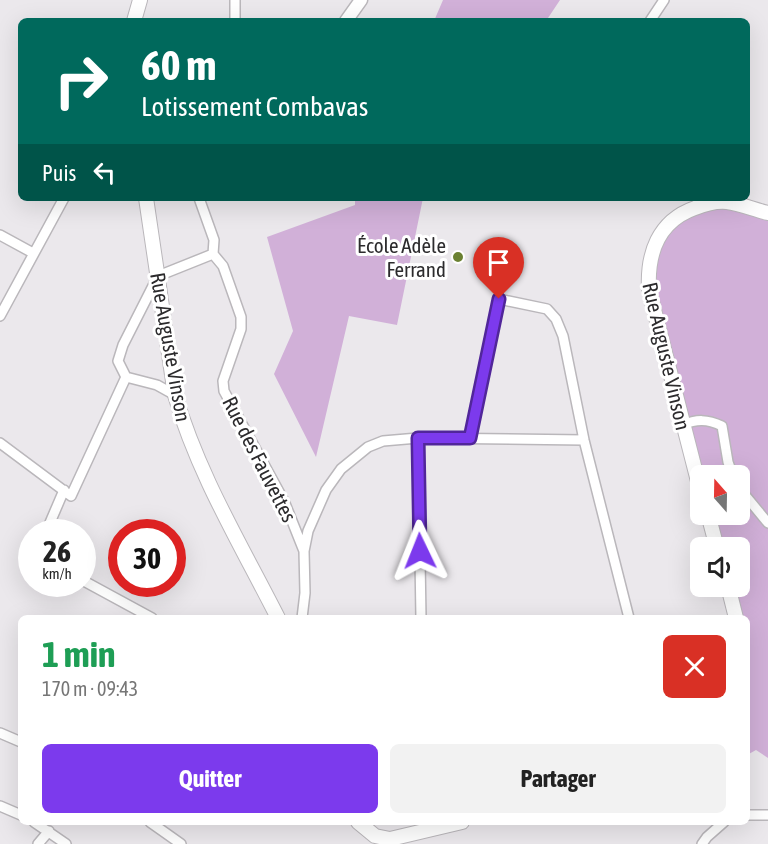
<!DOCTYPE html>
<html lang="fr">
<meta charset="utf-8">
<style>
body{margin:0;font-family:"Asap Condensed",sans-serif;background:#f2f2f2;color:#222;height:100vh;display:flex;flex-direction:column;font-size:22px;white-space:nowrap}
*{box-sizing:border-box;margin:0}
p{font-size:20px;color:#767676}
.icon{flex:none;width:33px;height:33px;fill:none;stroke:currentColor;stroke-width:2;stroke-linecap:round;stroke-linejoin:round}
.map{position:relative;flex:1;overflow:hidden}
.sheet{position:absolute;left:18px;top:615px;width:732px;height:210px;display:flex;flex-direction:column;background:#fff;border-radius:9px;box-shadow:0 6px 24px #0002}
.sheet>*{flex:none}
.guide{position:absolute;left:18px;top:18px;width:732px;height:183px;border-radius:9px;box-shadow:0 6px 24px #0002;background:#00695c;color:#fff;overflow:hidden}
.needle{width:39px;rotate:340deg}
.controls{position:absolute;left:690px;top:465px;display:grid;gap:12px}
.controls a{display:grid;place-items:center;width:60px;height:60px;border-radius:9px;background:#fff;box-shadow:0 6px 24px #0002;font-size:30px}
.speed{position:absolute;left:18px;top:519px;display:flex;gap:12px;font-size:30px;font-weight:700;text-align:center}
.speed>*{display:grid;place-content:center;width:78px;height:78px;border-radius:50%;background:#fff;box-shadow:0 6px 24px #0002;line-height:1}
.speed small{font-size:15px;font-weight:400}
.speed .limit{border:9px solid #d22;background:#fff;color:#111}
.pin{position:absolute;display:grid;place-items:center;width:51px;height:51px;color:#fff;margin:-62px -26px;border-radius:50% 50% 50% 0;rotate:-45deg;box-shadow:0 0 6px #0007}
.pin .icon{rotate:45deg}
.me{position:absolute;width:66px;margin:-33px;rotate:358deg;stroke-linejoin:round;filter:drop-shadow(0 0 4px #0008)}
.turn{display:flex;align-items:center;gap:21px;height:126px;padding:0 24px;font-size:27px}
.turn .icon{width:78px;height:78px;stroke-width:2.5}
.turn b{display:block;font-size:42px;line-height:51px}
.then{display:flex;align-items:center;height:57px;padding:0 24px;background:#0003;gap:12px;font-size:22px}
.round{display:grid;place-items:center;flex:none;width:63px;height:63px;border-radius:9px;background:#f2f2f2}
.head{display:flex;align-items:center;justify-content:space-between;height:102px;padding:0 24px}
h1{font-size:36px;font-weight:700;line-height:45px;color:#1e9e55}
.cta{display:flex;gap:12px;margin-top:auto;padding:12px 24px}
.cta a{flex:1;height:69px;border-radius:9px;background:#7c3aed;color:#fff;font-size:24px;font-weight:700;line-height:69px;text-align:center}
.cta a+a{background:#f2f2f2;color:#222}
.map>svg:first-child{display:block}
.green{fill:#d1b0d8}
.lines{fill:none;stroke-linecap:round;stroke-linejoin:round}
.minor-casing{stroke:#bab7bb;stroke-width:12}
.tertiary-casing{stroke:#bab7bb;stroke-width:15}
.secondary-casing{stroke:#bab7bb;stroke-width:16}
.minor{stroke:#fff;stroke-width:9}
.tertiary{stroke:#fff;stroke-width:12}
.secondary{stroke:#fff;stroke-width:14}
.route-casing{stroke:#51269a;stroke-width:15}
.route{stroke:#7c3aed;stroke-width:10}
.poi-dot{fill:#6b8132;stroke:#fff;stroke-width:2}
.labels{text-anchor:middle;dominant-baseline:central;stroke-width:6;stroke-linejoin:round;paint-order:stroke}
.poi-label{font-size:21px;fill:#2c2b2d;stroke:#fff;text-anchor:end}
.street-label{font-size:21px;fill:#2c2b2d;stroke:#fff}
</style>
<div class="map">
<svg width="768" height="844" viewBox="0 0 768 844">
<rect width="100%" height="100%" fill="#ebe8ec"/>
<!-- green -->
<path class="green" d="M443,0H560L546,21H434Z
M355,198H423L397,325L349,316L316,457L274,374L293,331L267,237L355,205Z
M704,204L768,213V758L756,750L747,755V618H736L728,587L740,586V548L717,547L708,515L740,514V476H700L649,290L664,228Z"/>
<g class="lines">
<!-- minor casing -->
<g class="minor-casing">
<path id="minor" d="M235,0V21
M650,21L664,0
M199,198L214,240L213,254L223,266L241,317V329L223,381L224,391L284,501L304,551
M0,235L33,253
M0,316L64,198
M175,395L157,385L126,377L118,361L123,345L158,276L213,254
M682,425C697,419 707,419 722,426L728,462L733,476
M418,438L421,618
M470,438L499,299L547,309L556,319L563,336L584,440L629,618
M0,443L71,496L126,377
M740,489L768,523
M46,532L64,490
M82,580L152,618
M302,618L305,593L304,551L308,531L326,490L341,469L368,447L383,441L418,438L584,440
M0,733L21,742
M0,806L21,815
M747,815H768
M34,822L66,844
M150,822L181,844
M38,844L49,831
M702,844L707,837L724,822"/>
</g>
<!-- tertiary casing -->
<g class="tertiary-casing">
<path id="tertiary" d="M346,21L361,0"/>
</g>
<!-- secondary casing -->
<g class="secondary-casing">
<path id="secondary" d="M134,21L140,0
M146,198L175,395C198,474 241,545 278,618
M700,489L649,290C647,254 658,221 695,208C705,204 717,201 727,202C741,204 755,210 768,213
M708,514L717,548
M728,586L736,618
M358,822L375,836L390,839L462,822"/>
</g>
<!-- minor -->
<use href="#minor" class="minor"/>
<!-- tertiary -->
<use href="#tertiary" class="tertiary"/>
<!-- secondary -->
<use href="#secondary" class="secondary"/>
</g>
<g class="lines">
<!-- route casing -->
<g class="route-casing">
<path id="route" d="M420,551L418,438H470L499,299"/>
</g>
<!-- route -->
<use href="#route" class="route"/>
</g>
<!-- markers -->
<circle class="poi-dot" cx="458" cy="257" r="6"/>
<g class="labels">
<!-- poi labels -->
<g class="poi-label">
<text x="446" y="245">École Adèle<tspan x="446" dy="24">Ferrand</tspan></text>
</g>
<!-- street labels -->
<g class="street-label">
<text transform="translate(171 347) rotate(80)">Rue Auguste Vinson</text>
<text transform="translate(667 356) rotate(77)">Rue Auguste Vinson</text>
<text transform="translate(260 459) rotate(63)">Rue des Fauvettes</text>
</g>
</g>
</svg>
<div class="controls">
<a><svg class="needle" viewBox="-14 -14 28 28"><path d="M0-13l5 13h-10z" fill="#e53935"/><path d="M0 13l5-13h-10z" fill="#767676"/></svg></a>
<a><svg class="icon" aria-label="sound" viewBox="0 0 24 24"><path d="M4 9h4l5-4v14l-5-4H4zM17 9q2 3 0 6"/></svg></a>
</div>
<div class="speed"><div>26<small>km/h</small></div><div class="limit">30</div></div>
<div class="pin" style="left:499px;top:299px;background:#d93025"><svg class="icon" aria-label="arrive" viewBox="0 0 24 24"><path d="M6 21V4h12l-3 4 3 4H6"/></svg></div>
<svg class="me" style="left:420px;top:551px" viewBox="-20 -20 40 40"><path d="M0-17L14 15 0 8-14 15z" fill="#7c3aed" stroke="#fff" stroke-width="4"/></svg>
<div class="guide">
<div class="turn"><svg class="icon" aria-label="right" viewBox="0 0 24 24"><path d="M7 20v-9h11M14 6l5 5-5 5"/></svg><div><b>60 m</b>Lotissement Combavas</div></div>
<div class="then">Puis<svg class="icon" aria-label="left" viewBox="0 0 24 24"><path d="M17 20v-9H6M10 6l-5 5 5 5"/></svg></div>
</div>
<section class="sheet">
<div class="head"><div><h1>1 min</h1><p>170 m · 09:43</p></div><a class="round" style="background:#d93025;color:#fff"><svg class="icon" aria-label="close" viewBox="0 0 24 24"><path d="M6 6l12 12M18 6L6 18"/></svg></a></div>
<div class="cta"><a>Quitter</a><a>Partager</a></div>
</section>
</div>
